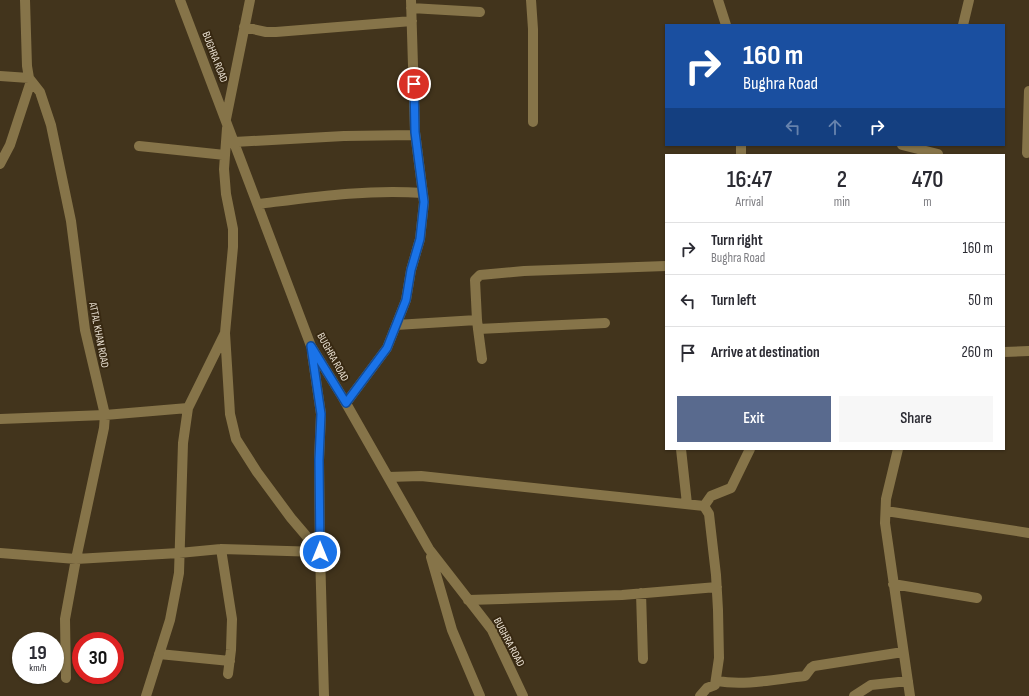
<!DOCTYPE html>
<style>
body{margin:0;font-family:"Sofia Sans Condensed",sans-serif;background:#f7f7f7;color:#2b2b33;height:100vh;display:flex;flex-direction:column;font-size:15px;white-space:nowrap}
*{box-sizing:border-box;margin:0}
p{font-size:13px;color:#7c7c81}
.icon{flex:none;width:22px;height:22px;fill:none;stroke:currentColor;stroke-width:2;stroke-linecap:round;stroke-linejoin:round}
.map{position:relative;flex:1;overflow:hidden}
.sheet{position:absolute;left:665px;top:154px;width:340px;height:296px;display:flex;flex-direction:column;background:#fff;border-radius:0px;box-shadow:0 1px 3px #0004}
.sheet>*{flex:none}
.hud{position:absolute;left:665px;top:24px;width:340px;height:122px;border-radius:0px;box-shadow:0 1px 3px #0004;background:#1a4fa0;color:#fff;overflow:hidden}
.speed{position:absolute;left:12px;top:632px;display:flex;gap:8px;font-size:20px;font-weight:700;text-align:center}
.speed>*{display:grid;place-content:center;width:52px;height:52px;border-radius:50%;background:#fff;box-shadow:0 1px 3px #0004;line-height:1}
.speed small{font-size:10px;font-weight:400}
.speed .limit{border:6px solid #d22;background:#fff;color:#111}
.pin{position:absolute;display:grid;place-items:center;width:34px;height:34px;color:#fff;margin:-17px;border:2px solid #fff;border-radius:50%;box-shadow:0 1px 4px #0007}
.me{position:absolute;width:44px;margin:-22px;rotate:0deg;stroke-linejoin:round;filter:drop-shadow(0 0 3px #0008)}
.turn{display:flex;align-items:center;gap:14px;height:84px;padding:0 12px;font-size:18px}
.turn .icon{width:52px;height:52px;stroke-width:2.5}
.turn b{display:block;font-size:28px;line-height:34px}
.lanes{display:flex;align-items:center;height:38px;padding:0 12px;background:#0003;justify-content:center;gap:20px;direction:ltr}
.lanes .off{opacity:.35}
.eta{display:flex;justify-content:space-evenly;align-items:center;height:68px;text-align:center}
.eta b{font-size:24px;font-weight:600;line-height:28px}
.action{display:flex;gap:8px;margin-top:auto;padding:8px 12px}
.action a{flex:1;height:46px;border-radius:0px;background:#596a8e;color:#fff;font-size:16px;font-weight:600;line-height:46px;text-align:center}
.action a+a{background:#f7f7f7;color:#2b2b33}
ul{padding:0;list-style:none}
li{display:flex;align-items:center;gap:12px;height:52px;padding:0 12px;border-top:1px solid #e1e1e2}
li div{flex:1}
li b{display:block;font-size:15px}
li em{font-style:normal}
.map>svg:first-child{display:block}
.lines{fill:none;stroke-linecap:round;stroke-linejoin:round}
.minor{stroke:#867449;stroke-width:10}
.route-casing{stroke:#114b97;stroke-width:10}
.route{stroke:#1a73e8;stroke-width:7}
.labels{text-anchor:middle;dominant-baseline:central;stroke-width:4;stroke-linejoin:round;paint-order:stroke}
.street-label{font-size:11px;fill:#eee5d7;stroke:#382912}
</style>
<div class="map">
<svg width="1029" height="696" viewBox="0 0 1029 696">
<rect width="100%" height="100%" fill="#42341c"/>
<g class="lines">
<!-- minor -->
<path class="minor" d="M25,0L27,66L29,78L40,92L51,125L71,221L85,330L105,415L104,428L76,559L65,619L66,678
M180,0L311,346L343,398L429,549L492,630L523,696
M531,0L533,29V122
M718,0L726,25
M411,8L480,12
M963,25L969,0
M244,27L266,32H276L412,21
M0,76L29,78
M226,119L250,0
M227,128L224,169L226,194L233,229V247L225,333L230,414L236,439L257,472L291,518L320,552
M234,142L344,136L415,135
M741,145V155
M902,145L938,154
M139,146L225,155
M1027,153L1029,91
M0,164L10,145L31,81
M258,204C314,197 367,189 423,193
M477,320L475,280L480,275L524,271L666,266
M396,325L477,320L478,329L605,323
M478,329L482,359
M1004,352L1029,351
M312,353L321,414L319,460L320,552L324,696
M346,403L387,348L406,300L411,270L420,239L424,202L415,132L411,0
M0,419L105,415L188,408
M681,449L687,504
M898,449L886,499L885,523L910,696
M388,477L421,476L704,506L709,514L716,575L718,610L719,658L715,685L707,688L700,696
M704,506L711,496L731,488L750,449
M886,511L1029,533
M221,549L232,619L231,650L228,674
M0,553L76,559L179,553L221,549L320,552
M431,557L452,630L480,696
M893,584L977,598
M641,593L643,659
M468,600L622,595L717,587
M159,654L230,661
M717,681C745,686 776,679 805,676L811,668L814,666L903,652
M146,696L170,620L179,573L183,443L188,408L225,333
M854,696L871,685L908,681"/>
</g>
<g class="lines">
<!-- route casing -->
<g class="route-casing">
<path id="route" d="M320,552L319,460L321,414L311,346L346,403L387,348L406,300L411,270L420,239L424,202L415,132L414,84"/>
</g>
<!-- route -->
<use href="#route" class="route"/>
</g>
<g class="labels">
<!-- street labels -->
<g class="street-label">
<text transform="translate(215 57) rotate(69)">BUGHRA ROAD</text>
<text transform="translate(99 335) rotate(79)">ATTAL KHAN ROAD</text>
<text transform="translate(333 357) rotate(61)">BUGHRA ROAD</text>
<text transform="translate(509 642) rotate(62)">BUGHRA ROAD</text>
</g>
</g>
</svg>
<div class="speed"><div>19<small>km/h</small></div><div class="limit">30</div></div>
<div class="pin" style="left:414px;top:84px;background:#d93025"><svg class="icon" aria-label="arrive" viewBox="0 0 24 24"><path d="M6 21V4h12l-3 4 3 4H6"/></svg></div>
<svg class="me" style="left:320px;top:552px" viewBox="-20 -20 40 40"><circle r="17" fill="#1a73e8" stroke="#fff" stroke-width="3"/><path d="M0-11L8 9 0 5-8 9z" fill="#fff"/></svg>
<div class="hud">
<div class="turn"><svg class="icon" aria-label="right" viewBox="0 0 24 24"><path d="M7 20v-9h11M14 6l5 5-5 5"/></svg><div><b>160 m</b>Bughra Road</div></div>
<div class="lanes"><svg class="icon off" aria-label="left" viewBox="0 0 24 24"><path d="M17 20v-9H6M10 6l-5 5 5 5"/></svg><svg class="icon off" aria-label="ahead" viewBox="0 0 24 24"><path d="M12 20V5M6 11l6-6 6 6"/></svg><svg class="icon" aria-label="right" viewBox="0 0 24 24"><path d="M7 20v-9h11M14 6l5 5-5 5"/></svg></div>
</div>
<section class="sheet">
<div class="eta">
<div><b>16:47</b><p>Arrival</p></div>
<div><b>2</b><p>min</p></div>
<div><b>470</b><p>m</p></div>
</div>
<ul>
<li><svg class="icon" aria-label="right" viewBox="0 0 24 24"><path d="M7 20v-9h11M14 6l5 5-5 5"/></svg><div><b>Turn right</b><p>Bughra Road</p></div><em>160 m</em></li>
<li><svg class="icon" aria-label="left" viewBox="0 0 24 24"><path d="M17 20v-9H6M10 6l-5 5 5 5"/></svg><div><b>Turn left</b></div><em>50 m</em></li>
<li><svg class="icon" aria-label="arrive" viewBox="0 0 24 24"><path d="M6 21V4h12l-3 4 3 4H6"/></svg><div><b>Arrive at destination</b></div><em>260 m</em></li>
</ul>
<div class="action"><a>Exit</a><a>Share</a></div>
</section>
</div>
